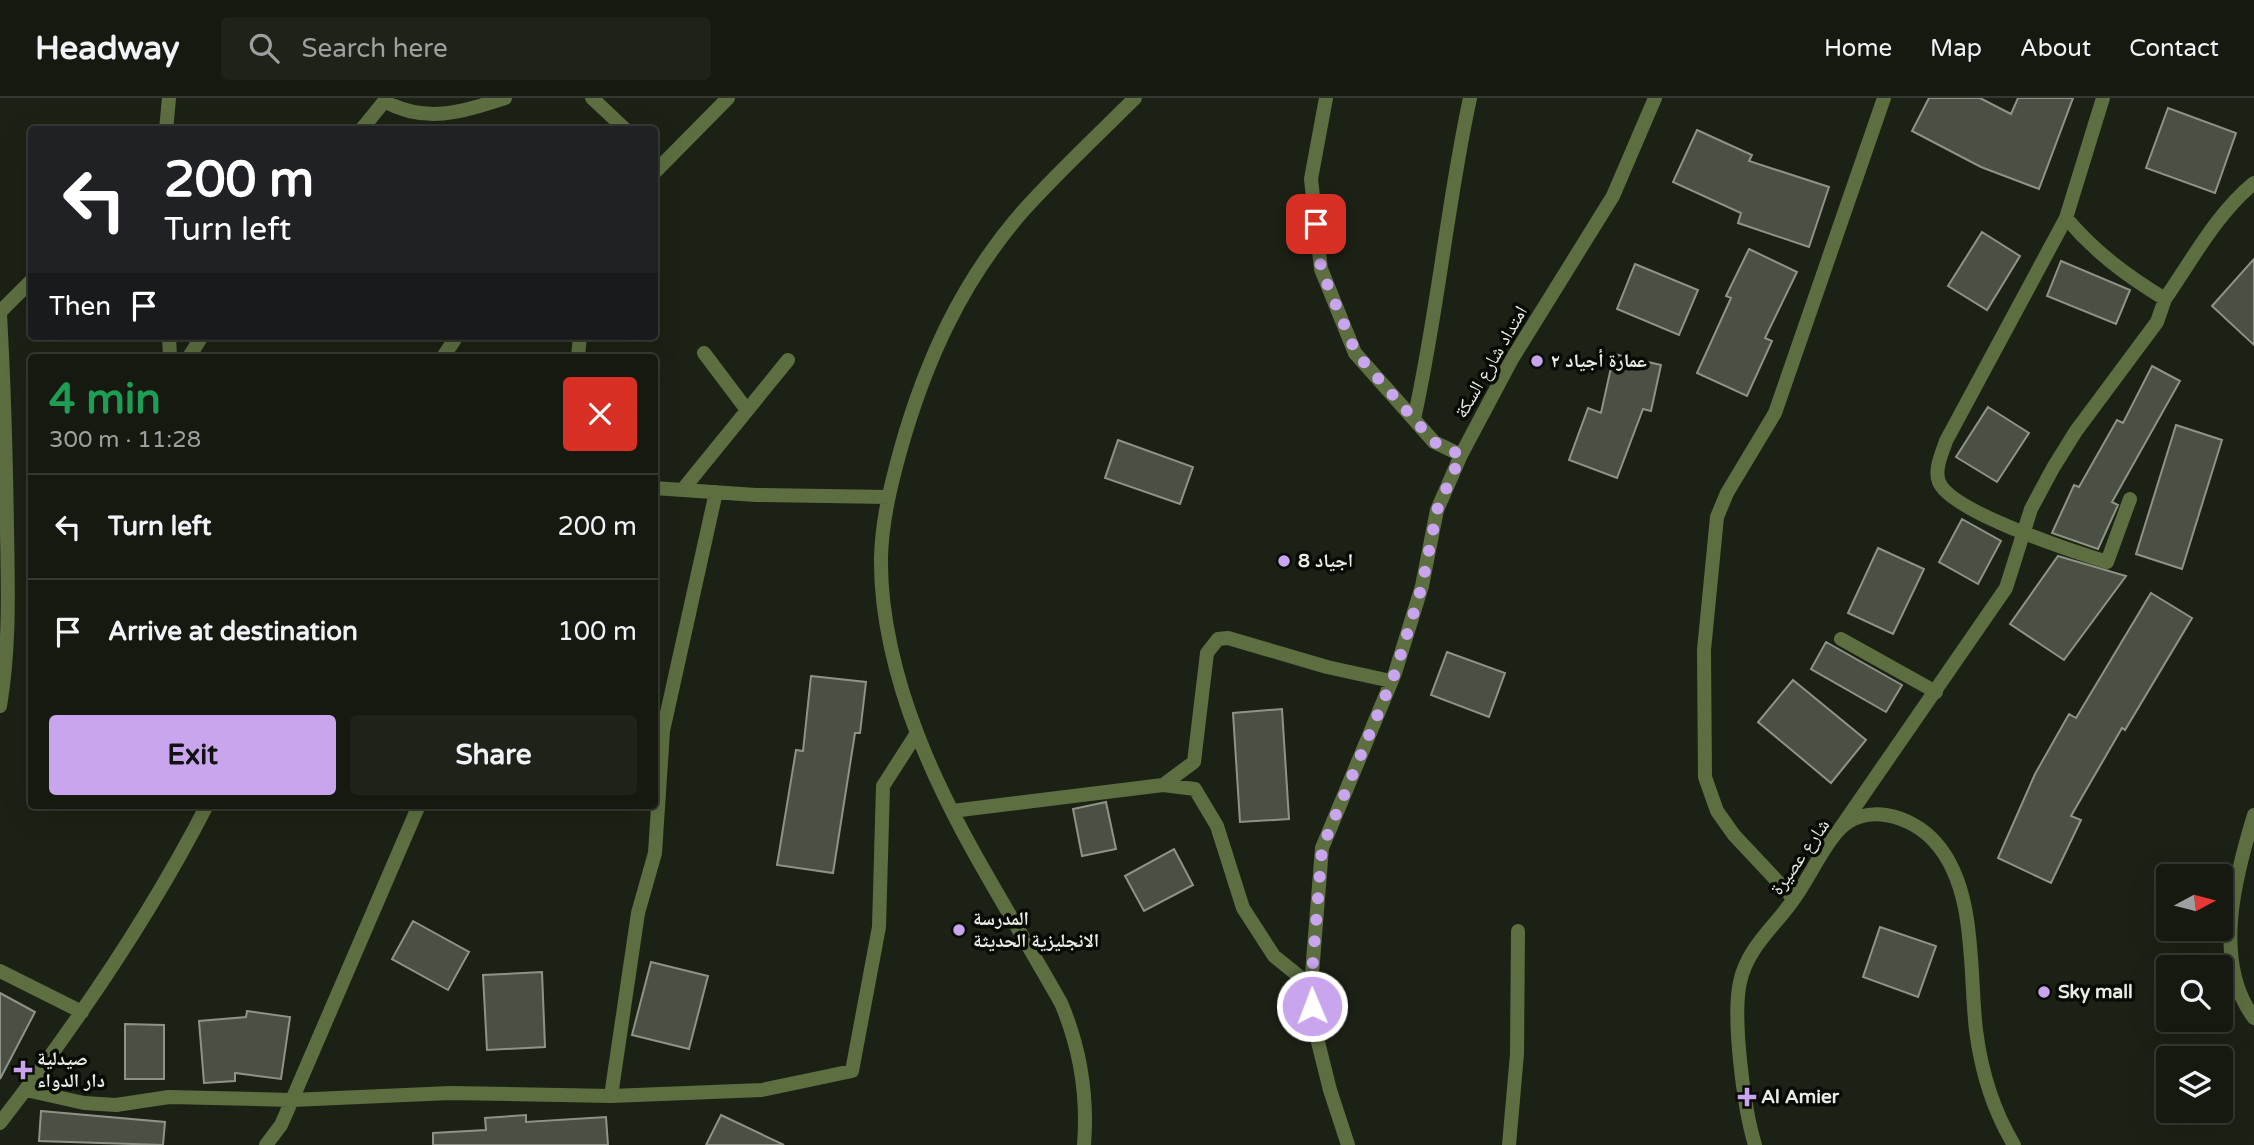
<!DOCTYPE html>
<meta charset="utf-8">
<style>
body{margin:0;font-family:"Varela Round","Noto Naskh Arabic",sans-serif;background:#1e2219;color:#f1f3f6;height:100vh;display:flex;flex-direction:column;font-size:26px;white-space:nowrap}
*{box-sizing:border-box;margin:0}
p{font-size:23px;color:#9da09f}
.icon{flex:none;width:38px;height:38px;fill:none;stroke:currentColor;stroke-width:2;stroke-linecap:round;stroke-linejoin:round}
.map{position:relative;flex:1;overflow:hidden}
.details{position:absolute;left:28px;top:256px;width:630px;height:455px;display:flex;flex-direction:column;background:#151910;border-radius:7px;box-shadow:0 7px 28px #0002,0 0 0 2px #343830}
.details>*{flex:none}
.top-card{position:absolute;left:28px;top:28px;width:630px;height:214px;border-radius:7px;box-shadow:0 7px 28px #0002,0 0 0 2px #343830;background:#202124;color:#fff;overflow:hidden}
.needle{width:46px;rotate:83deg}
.tools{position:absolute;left:2156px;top:766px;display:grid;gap:14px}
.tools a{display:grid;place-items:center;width:77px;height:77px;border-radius:7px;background:#151910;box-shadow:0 7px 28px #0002,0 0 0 2px #343830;font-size:35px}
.pin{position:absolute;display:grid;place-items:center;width:60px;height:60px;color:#fff;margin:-30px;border-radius:14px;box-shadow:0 4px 10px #0006}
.me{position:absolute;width:77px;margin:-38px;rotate:359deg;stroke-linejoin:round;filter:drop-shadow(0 0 5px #0008)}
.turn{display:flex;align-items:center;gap:24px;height:147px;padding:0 21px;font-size:32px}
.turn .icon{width:91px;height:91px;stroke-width:2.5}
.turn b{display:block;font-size:49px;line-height:60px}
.then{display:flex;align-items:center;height:66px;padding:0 21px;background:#0003;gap:14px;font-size:26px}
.round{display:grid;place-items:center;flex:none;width:74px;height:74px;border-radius:7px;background:#1e2219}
.overview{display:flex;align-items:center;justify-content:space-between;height:119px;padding:0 21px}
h1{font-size:42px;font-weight:700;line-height:52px;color:#1e9e55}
.cta{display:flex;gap:14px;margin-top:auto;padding:14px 21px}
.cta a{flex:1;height:80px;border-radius:7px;background:#c9a5ee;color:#111;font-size:28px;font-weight:700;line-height:80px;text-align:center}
.cta a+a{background:#1e2219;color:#f1f3f6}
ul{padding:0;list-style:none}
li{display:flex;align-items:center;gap:21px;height:105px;padding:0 21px;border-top:2px solid #343830}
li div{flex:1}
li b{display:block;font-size:26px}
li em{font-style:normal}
header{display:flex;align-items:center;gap:42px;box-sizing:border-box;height:98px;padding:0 35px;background:#151910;border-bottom:2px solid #343830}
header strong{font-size:33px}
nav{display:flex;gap:38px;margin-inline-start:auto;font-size:24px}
.search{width:490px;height:63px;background:#1e2219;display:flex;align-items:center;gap:18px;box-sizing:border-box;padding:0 24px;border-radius:7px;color:#9da09f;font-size:26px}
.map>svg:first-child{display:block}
.building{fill:#4a5043;stroke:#8e9485;stroke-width:2}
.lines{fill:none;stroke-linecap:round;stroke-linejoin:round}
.minor{stroke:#5d6f41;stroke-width:14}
.route{stroke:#c9a5ee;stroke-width:12;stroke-dasharray:0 21.6}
.poi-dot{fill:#c9a5ee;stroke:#080a05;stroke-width:2.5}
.labels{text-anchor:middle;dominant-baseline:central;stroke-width:7;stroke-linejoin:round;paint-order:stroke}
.poi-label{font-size:19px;font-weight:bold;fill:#e8ece4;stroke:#080a05;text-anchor:start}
.street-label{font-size:19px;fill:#e8ece4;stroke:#080a05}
</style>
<header>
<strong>Headway</strong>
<div class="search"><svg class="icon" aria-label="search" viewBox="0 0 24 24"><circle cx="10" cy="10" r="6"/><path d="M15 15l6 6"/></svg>Search here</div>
<nav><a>Home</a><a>Map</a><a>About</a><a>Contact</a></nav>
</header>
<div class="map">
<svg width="2254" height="1047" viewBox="0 0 2254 1047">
<rect width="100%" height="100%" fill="#1c2115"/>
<!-- building -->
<path class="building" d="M1929,0H1980L2011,16L2018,0H2073L2039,91L1981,69L1912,33Z
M2168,10L2236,35L2215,95L2146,70Z
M1697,32L1752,57L1749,63L1829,89L1809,149L1738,125L1741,115L1673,84Z
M1982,134L2020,158L1987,212L1948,188Z
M1749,151L1797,174L1765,240L1772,243L1747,298L1697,275L1731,200L1726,198Z
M2254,161V247L2212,208Z
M2061,163L2130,192L2116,226L2047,198Z
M1635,166L1698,192L1679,237L1617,211Z
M1614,256L1661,267L1651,313L1643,311L1617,380L1569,362L1588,310L1601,315Z
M2152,268L2180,283L2112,404L2118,407L2098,451L2052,435L2074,387L2079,389L2117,322L2123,325Z
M1988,309L2029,335L1997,384L1956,359Z
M2176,327L2222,342L2182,471L2136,456Z
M1118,342L1193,369L1180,406L1105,380Z
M1962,421L2001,443L1978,486L1939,464Z
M1878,450L1924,471L1893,536L1848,515Z
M2058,458L2126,478L2064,562L2010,526Z
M2151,495L2192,520L2125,632L2122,630L2071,718L2081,722L2051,785L1998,760L2035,676L2069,616L2076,620Z
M1826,544L1902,587L1886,614L1811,571Z
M1447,554L1505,575L1489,619L1431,597Z
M811,578L866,584L860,635H855L833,775L777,767L796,652L803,653Z
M1793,582L1866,642L1831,685L1758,624Z
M1282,611L1289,721L1240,724L1233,615Z
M1106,704L1116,751L1082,758L1073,711Z
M1174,751L1193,787L1144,813L1125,778Z
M413,823L469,854L448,892L392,861Z
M1880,829L1936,848L1918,899L1863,879Z
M651,864L708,878L689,951L632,937Z
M542,874L545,949L487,952L483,877Z
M0,895L35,914L0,981Z
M247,913L290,919L281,981L235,975V983L204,985L199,923L246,919Z
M125,926L164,927V981H125Z
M41,1013L165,1024L163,1047L39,1043Z
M526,1017V1024L606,1019L608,1047H433V1035L486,1032L485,1020Z
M721,1017L784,1047H706Z"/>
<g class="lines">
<!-- minor -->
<path class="minor" d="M592,0L626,32
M1326,0L1311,81L1321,171L1355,255L1434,344L1461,357
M384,3C426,26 462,14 505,0
M166,32L169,0
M361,32L387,0
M654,75L728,0
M2066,120L1946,343C1942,356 1934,371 1939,384C1951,414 2075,454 2107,464L2130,401
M2165,201C2192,162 2217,115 2254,85
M0,214L32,182
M0,216C4,288 6,359 7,431C8,491 10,549 0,608
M169,238L170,259
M704,255L747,312
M189,259L202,238
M443,259L457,238
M578,259L580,238
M1414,321C1438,214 1447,106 1470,0
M654,390L756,397L888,399
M684,390L788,262
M1841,541L1936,594
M1163,687L1194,664L1207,555L1218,541L1228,540L1327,569L1391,583
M952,713L1163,687L1195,691L1217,728L1243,810L1274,858L1311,888
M2254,717C2235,779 2212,864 2254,920
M1839,732L2006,490L2031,411L2053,370L2076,333L2157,224L2165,201C2127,178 2096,155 2066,120L2103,0
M1794,801L1734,737L1717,713L1705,679L1704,552L1717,419L1727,395L1775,315L1884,0
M0,873L82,914
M26,992L84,1005L116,1007L169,999L292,1002L450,995L611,998L762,992L852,973L879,829L883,688L917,635
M611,998L638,815L655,755L663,633L716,394
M0,1025C78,924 149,820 207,707
M266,1047L281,1027L292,1002L419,707
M1084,1047C1088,997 1081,952 1061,905C1012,817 953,730 917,635C896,581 880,517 881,459C882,422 891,386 901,350C926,262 962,183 1023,113C1058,74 1098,37 1135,0
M1348,1047L1330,992L1314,928L1311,888L1322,750L1395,575L1422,488L1437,412L1461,357L1512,261L1613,98L1655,0
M1509,1047L1517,956L1518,833
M1755,1047C1744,1011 1732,920 1740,884C1747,851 1772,831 1791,805C1808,783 1819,755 1837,734C1864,703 1911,717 1935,744C1977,790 1969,873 1976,932C1981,972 1993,1012 2014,1047"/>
</g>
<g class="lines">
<!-- route -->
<path class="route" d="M1312,908L1311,888L1322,750L1395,575L1422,488L1437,412L1461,357L1434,344L1356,255L1321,171L1316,126"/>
</g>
<!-- markers -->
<g class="poi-dot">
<circle cx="1537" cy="263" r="7"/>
<circle cx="1284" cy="463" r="7"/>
<circle cx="959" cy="832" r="7"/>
<circle cx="2044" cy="894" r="7"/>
<path d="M19.5 961.5h7v7h7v7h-7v7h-7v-7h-7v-7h7z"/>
<path d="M1743.5 988.5h7v7h7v7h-7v7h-7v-7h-7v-7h7z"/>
</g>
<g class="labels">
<!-- poi labels -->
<g class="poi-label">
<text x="1551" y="263">عمارة أجياد ٢</text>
<text x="1298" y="463">اجياد 8</text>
<text x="973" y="821">المدرسة<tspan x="973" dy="22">الانجليزية الحديثة</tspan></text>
<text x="2058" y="894">Sky mall</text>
<text x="37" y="961">صيدلية<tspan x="37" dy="22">دار الدواء</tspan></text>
<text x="1761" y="999">Al Amier</text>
</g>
<!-- street labels -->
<g class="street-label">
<text transform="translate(1491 264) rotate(-60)">امتداد شارع السكة</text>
<text transform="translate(1800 759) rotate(-55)">شارع عصيرة</text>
</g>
</g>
</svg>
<div class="tools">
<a><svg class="needle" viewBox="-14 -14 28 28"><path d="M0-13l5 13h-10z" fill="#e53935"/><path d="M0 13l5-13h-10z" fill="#9da09f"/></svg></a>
<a><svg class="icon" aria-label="search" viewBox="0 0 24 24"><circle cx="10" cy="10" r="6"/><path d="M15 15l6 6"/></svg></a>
<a><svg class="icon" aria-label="layers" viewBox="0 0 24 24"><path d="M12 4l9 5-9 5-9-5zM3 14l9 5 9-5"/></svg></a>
</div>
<div class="pin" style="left:1316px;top:126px;background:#d93025"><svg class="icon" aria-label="arrive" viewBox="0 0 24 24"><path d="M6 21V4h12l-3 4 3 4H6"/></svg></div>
<svg class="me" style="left:1312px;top:908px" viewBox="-20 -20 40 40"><circle r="17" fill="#c9a5ee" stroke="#fff" stroke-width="3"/><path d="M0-11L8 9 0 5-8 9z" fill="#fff"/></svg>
<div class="top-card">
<div class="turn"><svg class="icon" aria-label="left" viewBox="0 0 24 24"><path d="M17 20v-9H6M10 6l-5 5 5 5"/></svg><div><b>200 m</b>Turn left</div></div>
<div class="then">Then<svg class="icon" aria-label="arrive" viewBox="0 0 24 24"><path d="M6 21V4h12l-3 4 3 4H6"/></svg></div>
</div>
<section class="details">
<div class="overview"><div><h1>4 min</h1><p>300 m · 11:28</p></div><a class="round" style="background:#d93025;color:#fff"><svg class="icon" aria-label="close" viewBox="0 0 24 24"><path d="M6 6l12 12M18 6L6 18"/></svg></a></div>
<ul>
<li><svg class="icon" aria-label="left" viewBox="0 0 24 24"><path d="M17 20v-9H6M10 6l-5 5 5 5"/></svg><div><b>Turn left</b></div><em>200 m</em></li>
<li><svg class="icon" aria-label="arrive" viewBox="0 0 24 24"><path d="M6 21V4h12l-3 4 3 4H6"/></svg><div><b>Arrive at destination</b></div><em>100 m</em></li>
</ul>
<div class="cta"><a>Exit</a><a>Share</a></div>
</section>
</div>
